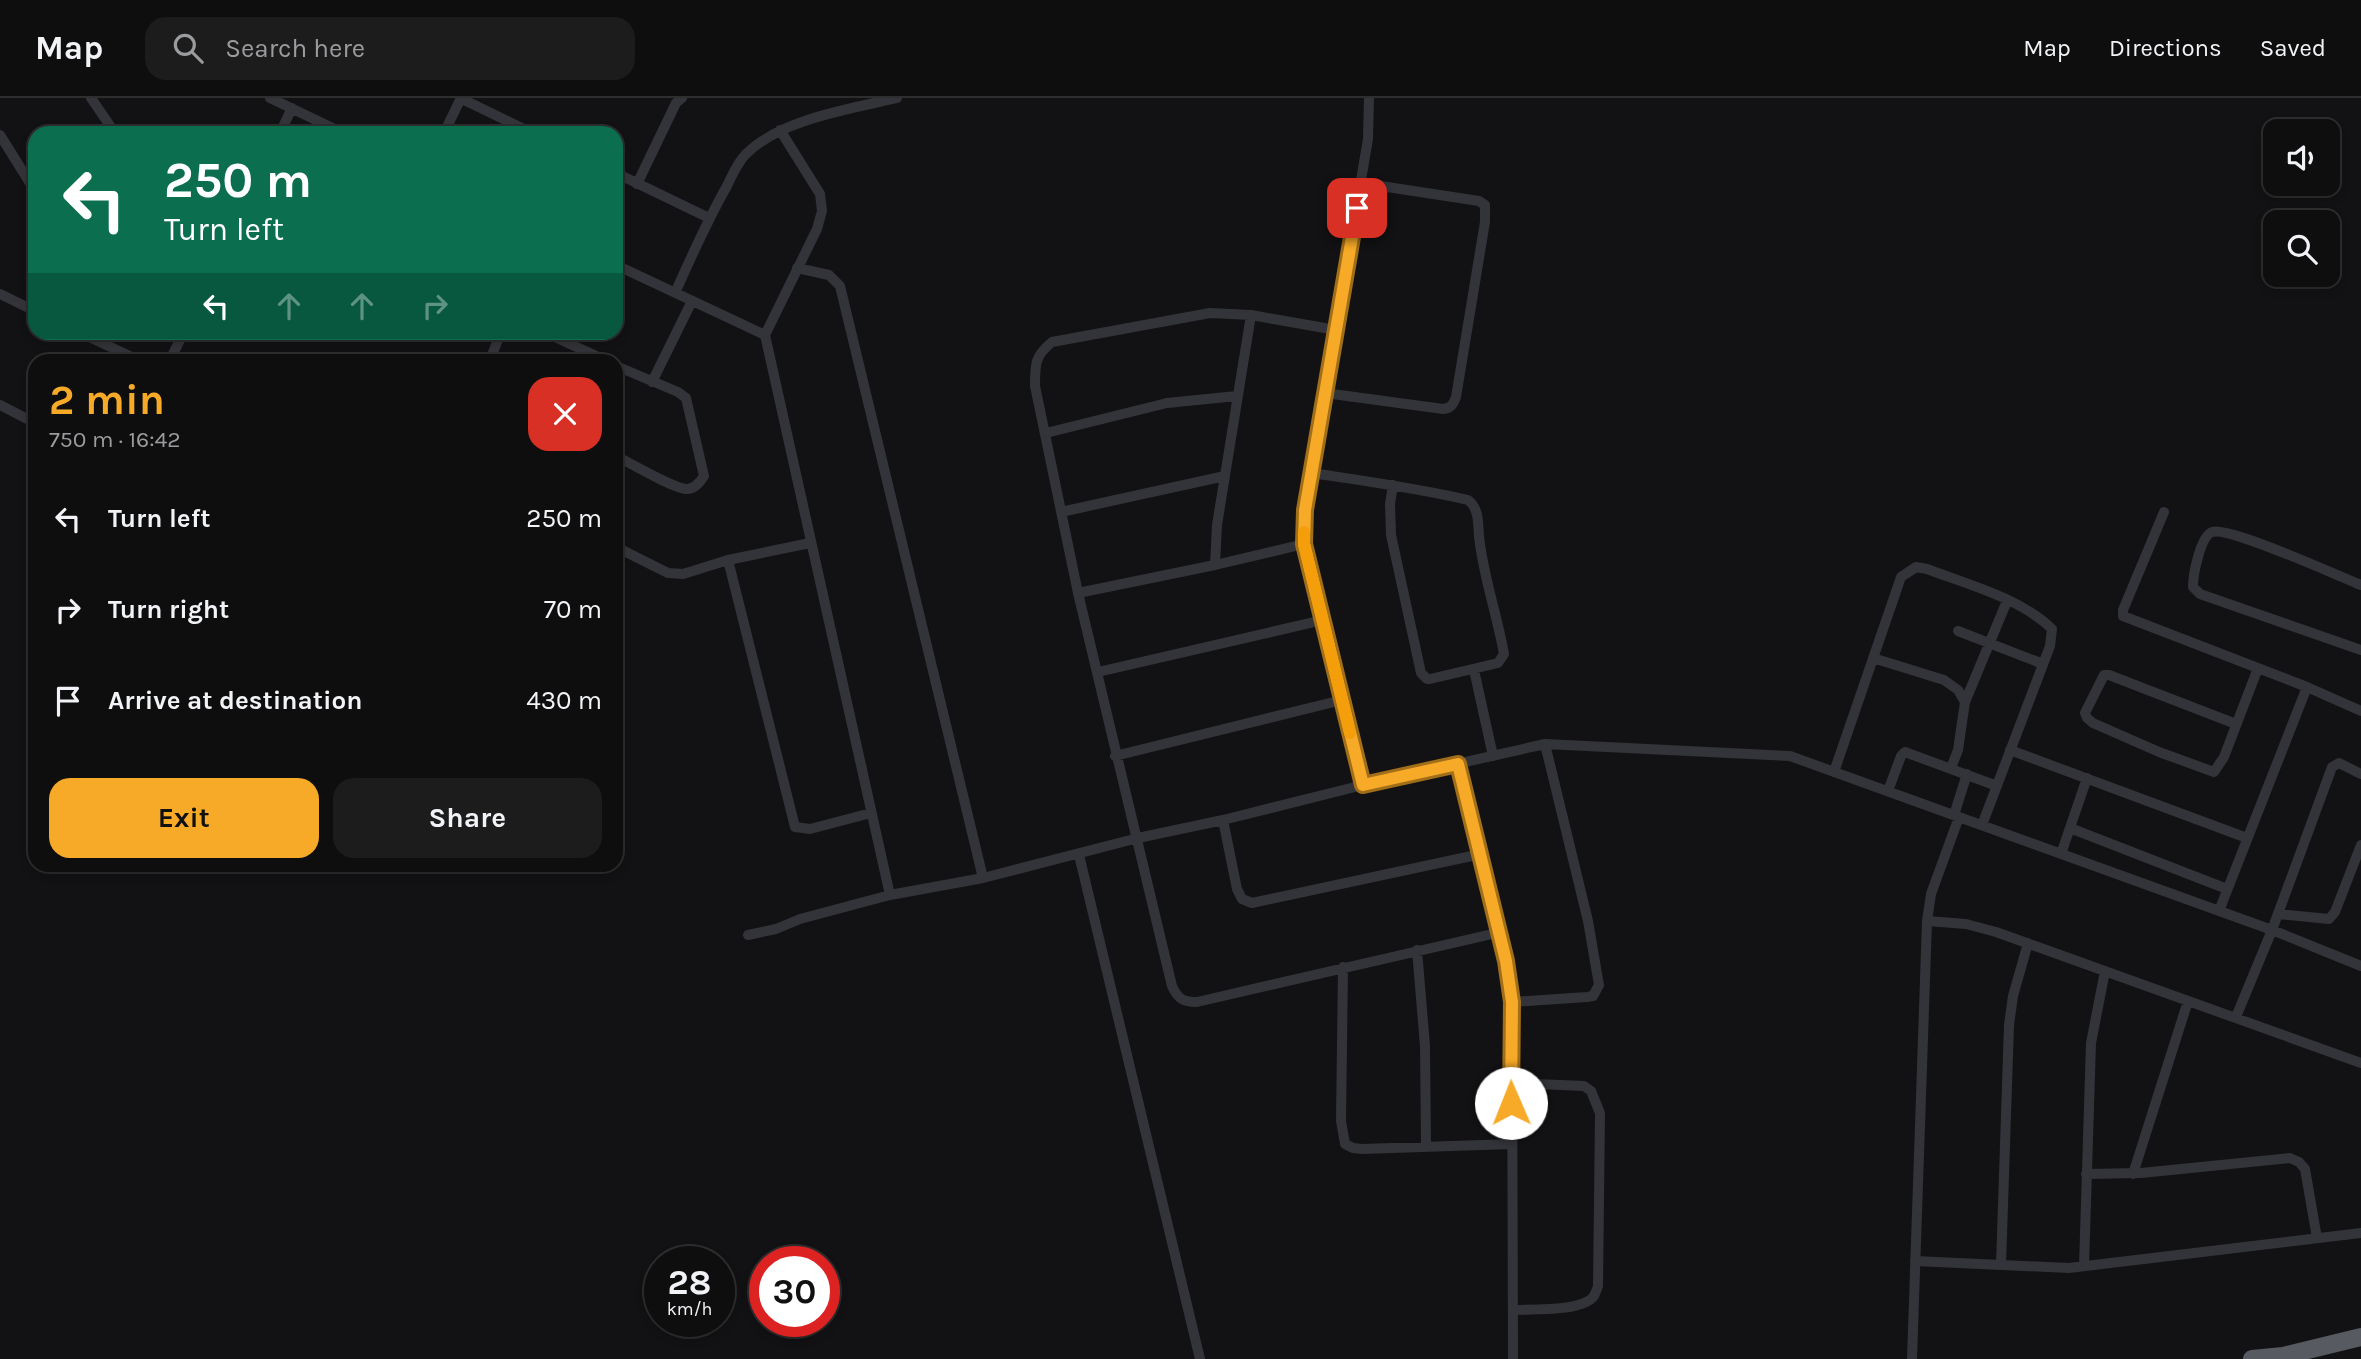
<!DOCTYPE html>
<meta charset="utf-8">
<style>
body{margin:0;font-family:Karla,sans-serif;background:#1c1c1d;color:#f1f3f6;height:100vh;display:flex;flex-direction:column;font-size:26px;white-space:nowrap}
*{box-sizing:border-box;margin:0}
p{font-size:23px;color:#9b9c9e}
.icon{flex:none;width:38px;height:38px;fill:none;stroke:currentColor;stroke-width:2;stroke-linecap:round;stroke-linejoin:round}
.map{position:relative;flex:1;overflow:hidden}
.side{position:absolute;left:28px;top:256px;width:595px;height:518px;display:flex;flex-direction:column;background:#0e0e0f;border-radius:21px;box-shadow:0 4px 10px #0003,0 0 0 2px #2e2e2f}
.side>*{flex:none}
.banner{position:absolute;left:28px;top:28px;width:595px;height:214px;border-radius:21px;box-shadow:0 4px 10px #0003,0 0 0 2px #2e2e2f;background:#0b6e4f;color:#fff;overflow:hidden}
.controls{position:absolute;left:2263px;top:21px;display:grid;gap:14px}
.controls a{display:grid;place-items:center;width:77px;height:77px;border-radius:14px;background:#0e0e0f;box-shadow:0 4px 10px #0003,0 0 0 2px #2e2e2f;font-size:35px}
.speed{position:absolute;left:644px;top:1148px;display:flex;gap:14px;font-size:35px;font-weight:700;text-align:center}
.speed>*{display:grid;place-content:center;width:91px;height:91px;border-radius:50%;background:#0e0e0f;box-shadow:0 4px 10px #0003,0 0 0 2px #2e2e2f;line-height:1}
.speed small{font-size:18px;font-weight:400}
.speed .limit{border:10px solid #d22;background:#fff;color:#111}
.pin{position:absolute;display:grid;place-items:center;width:60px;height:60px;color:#fff;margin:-30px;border-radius:14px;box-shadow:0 4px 10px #0006}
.me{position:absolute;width:77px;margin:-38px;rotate:359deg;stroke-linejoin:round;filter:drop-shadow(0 0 5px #0008)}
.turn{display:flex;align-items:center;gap:24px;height:147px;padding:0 21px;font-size:32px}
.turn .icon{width:91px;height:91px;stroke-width:2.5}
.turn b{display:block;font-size:49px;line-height:60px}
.lanes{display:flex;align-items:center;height:66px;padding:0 21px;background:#0003;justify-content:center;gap:35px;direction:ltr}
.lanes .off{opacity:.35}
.round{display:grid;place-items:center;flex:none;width:74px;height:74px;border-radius:21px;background:#1c1c1d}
.overview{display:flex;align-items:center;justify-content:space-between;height:119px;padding:0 21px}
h1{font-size:42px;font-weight:700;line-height:52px;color:#f7aa27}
.cta{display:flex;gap:14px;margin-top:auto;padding:14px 21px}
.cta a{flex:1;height:80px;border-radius:21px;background:#f7aa27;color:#111;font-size:28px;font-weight:700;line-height:80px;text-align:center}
.cta a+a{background:#1c1c1d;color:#f1f3f6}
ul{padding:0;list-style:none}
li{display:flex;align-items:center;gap:21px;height:91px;padding:0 21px}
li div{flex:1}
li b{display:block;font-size:26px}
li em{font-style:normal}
header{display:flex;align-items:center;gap:42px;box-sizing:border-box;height:98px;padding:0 35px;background:#0e0e0f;border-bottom:2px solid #2e2e2f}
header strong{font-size:33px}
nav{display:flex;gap:38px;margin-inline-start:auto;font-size:24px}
.search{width:490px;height:63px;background:#1c1c1d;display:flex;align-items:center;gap:18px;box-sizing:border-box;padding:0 24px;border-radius:21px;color:#9b9c9e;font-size:26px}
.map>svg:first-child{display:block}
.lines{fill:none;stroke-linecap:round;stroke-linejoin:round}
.minor{stroke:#333439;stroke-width:10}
.trunk{stroke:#575a61;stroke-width:18}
.route-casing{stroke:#a16e19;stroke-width:18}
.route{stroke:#f7aa27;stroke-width:12}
.slow{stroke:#f59e0b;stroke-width:12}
</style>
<header>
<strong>Map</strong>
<div class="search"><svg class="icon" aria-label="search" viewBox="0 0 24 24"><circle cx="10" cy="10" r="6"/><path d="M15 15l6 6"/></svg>Search here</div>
<nav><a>Map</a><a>Directions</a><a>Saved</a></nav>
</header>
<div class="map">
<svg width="2361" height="1261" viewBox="0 0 2361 1261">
<rect width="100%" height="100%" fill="#121214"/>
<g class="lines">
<!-- minor -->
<path class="minor" d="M91,0L115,35
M270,0L343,35
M460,0L532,35
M280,35L292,10
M444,35L461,0
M0,37L35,93
M616,75L709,120
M637,86L676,5L682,0
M616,167L765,237L890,797
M797,170L829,177L840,188L983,780
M675,195C691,159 707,123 727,88C732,77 738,64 746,56C781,21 850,11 897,0
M0,196L35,213
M1336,232L1251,217L1210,215L1052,244C1035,258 1035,265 1035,288L1078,495L1172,888C1178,901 1183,904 1197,904L1501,834
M79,234L138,262
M544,234L605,262
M765,237L817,131L822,113L820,96L780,32
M170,262L184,234
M490,262L501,234
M616,268L678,294L686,300L704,378C700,384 695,391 687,391C674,391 630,365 616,358
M652,284L692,203
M1325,295L1443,311C1451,310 1453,307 1456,299L1485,124V107L1479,103L1361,85
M0,307L35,325
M1046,335L1167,305L1237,298
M1312,375C1365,383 1417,390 1468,402C1479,410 1478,425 1479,438C1483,478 1497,516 1504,556L1498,565L1430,581H1427L1421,575L1391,437L1390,406L1393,387
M1061,414L1225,378
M2164,414L2123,512V518L2307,589L2361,613
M616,449L668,475L683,476L728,462L810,445
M728,462L795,729L810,731L871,715
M1215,467L1217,427L1251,217
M2361,487C2338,478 2229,428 2212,434C2200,439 2193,477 2193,489L2200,496L2361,552
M1078,495L1215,467L1304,446
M1958,533L2043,566
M1873,560L1944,582L1958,592L1965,604L1958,652L1951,670
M1474,572L1493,658
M1098,574L1323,522
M1965,604L2007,503
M2236,626L2109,577H2104L2085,615L2087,620L2093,625L2159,654L2214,674L2224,659L2258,570
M2010,652L2247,740
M1115,658L1342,602
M1458,666L1501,834L1512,904L1513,1261
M1834,674L1901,479L1916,469L1927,471C1969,487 2020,500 2052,531L2050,548L1982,727
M1363,687L1304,446L1305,412L1368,41L1369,0
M1888,693L1901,658L1905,654L1997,688
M1954,717L1967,676
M1223,722L1237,791L1242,801L1252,805L1481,756
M2070,730L2227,791
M2061,756L2087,680
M1079,757L1200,1261
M2219,813L2307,589
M2278,816L2329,821L2335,814L2361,747
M1927,823L1966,826L1996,834L2361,965
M748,837L776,831L800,821L890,797L983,780L1138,740L1223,722L1363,687L1545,646L1790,658L2272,832L2361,868
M1417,852L1425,948L1426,1047
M1343,869L1341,1023L1345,1046L1353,1050L1362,1051L1512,1046
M1512,904L1587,899L1593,898L1599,887L1588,823L1545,646
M2236,919L2272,832L2332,669L2339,665L2361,676
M1511,985L1584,988L1591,993L1600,1015L1598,1188C1598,1189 1594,1198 1594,1198C1582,1214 1532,1211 1513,1212
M2086,1076L2141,1075L2290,1060L2299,1064L2305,1071L2317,1140
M2133,1076L2188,903
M1915,1163L2069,1170L2361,1135
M2001,1167L2009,927L2013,898L2028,845
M2084,1168L2091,945L2105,873
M1912,1261L1927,823L1931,796L1959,719"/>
<!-- trunk -->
<path class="trunk" d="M2252,1261L2283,1258L2361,1239"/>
</g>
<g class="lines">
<!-- route casing -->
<g class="route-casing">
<path id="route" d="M1357,110L1305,412L1304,446L1363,687L1458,666L1506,863L1512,904L1511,1005"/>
</g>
<!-- route -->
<use href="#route" class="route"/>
<!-- slow -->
<path class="slow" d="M1304,434V446L1350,635"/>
</g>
</svg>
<div class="controls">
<a><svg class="icon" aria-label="sound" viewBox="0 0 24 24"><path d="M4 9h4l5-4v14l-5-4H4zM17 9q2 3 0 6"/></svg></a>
<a><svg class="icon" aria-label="search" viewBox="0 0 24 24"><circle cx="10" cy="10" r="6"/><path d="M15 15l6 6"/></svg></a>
</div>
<div class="speed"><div>28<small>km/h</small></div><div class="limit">30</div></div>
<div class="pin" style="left:1357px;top:110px;background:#d93025"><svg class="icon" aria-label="arrive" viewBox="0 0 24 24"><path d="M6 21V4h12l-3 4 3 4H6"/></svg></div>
<svg class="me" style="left:1511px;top:1005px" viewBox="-20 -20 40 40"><circle r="19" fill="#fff"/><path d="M0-13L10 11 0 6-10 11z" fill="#f7aa27"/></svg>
<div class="banner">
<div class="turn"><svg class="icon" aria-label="left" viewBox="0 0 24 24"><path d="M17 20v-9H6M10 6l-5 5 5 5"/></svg><div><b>250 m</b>Turn left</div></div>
<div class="lanes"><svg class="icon" aria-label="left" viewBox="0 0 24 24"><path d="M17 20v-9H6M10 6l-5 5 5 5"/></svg><svg class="icon off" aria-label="ahead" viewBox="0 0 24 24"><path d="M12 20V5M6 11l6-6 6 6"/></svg><svg class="icon off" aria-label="ahead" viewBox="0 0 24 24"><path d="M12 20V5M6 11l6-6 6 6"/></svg><svg class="icon off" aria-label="right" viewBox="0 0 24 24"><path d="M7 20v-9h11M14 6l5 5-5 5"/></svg></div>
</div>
<section class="side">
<div class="overview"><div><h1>2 min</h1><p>750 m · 16:42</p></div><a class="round" style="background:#d93025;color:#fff"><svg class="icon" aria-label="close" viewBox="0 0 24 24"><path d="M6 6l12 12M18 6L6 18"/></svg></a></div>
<ul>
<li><svg class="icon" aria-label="left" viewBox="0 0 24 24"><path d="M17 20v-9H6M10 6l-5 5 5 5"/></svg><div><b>Turn left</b></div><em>250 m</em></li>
<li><svg class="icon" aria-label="right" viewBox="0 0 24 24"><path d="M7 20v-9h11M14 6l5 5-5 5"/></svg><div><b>Turn right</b></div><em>70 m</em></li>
<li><svg class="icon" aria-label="arrive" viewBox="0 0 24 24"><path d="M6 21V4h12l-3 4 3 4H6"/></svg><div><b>Arrive at destination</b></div><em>430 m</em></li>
</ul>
<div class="cta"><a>Exit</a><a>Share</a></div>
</section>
</div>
